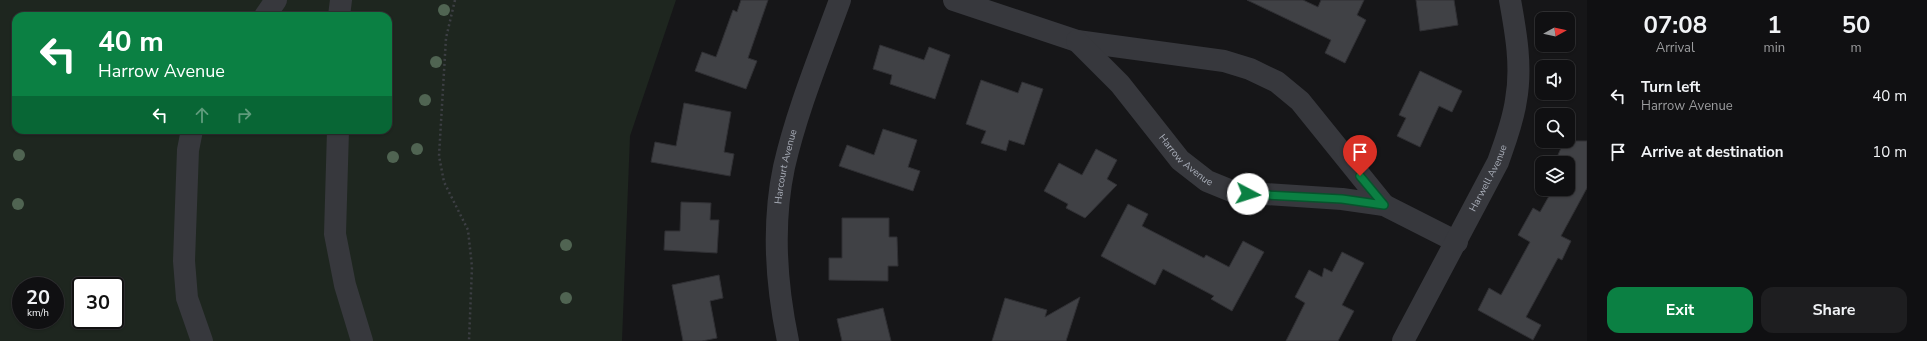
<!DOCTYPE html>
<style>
body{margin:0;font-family:"Nunito Sans",sans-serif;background:#1e1e20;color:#f1f3f6;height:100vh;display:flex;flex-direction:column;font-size:15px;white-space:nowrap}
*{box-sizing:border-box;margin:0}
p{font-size:13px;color:#9c9d9f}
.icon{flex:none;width:22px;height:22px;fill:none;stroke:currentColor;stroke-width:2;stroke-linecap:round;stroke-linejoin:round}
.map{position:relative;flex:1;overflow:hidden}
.details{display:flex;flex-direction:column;background:#101012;width:340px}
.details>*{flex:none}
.banner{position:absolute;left:12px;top:12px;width:380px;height:122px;border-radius:12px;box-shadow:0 1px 3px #0004,0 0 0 1px #303032;background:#0b8043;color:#fff;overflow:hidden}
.needle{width:26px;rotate:82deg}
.controls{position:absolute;left:1535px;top:12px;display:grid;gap:8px}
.controls a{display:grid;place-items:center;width:40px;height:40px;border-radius:8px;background:#101012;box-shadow:0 1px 3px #0004,0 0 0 1px #303032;font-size:20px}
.speed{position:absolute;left:12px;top:277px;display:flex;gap:8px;font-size:20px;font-weight:700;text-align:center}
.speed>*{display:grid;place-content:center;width:52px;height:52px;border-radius:50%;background:#101012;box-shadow:0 1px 3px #0004,0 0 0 1px #303032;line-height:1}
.speed small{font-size:10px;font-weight:400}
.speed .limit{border:2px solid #111;border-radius:6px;background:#fff;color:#111}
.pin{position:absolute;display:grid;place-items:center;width:34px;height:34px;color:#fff;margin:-41px -17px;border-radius:50% 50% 50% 0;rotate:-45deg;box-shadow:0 0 4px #0007}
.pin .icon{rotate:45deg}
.me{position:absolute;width:44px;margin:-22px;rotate:95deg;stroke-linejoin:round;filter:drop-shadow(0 0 3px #0008)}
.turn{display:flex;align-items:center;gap:14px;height:84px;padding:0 20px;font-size:18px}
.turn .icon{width:52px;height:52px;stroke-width:2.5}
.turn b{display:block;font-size:28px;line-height:34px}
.lanes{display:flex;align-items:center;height:38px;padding:0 20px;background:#0003;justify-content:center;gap:20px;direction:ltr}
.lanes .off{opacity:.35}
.eta{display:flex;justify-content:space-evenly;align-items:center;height:68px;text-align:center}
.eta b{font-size:24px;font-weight:700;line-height:28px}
.button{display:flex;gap:8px;margin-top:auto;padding:8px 20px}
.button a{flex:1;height:46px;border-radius:12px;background:#0b8043;color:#fff;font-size:16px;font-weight:700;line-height:46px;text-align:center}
.button a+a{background:#1e1e20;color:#f1f3f6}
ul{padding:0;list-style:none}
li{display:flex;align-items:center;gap:12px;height:56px;padding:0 20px}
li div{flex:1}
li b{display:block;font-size:15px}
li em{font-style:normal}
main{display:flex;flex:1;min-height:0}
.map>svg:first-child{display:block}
.green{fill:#1e261f;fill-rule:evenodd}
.building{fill:#404145;stroke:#303034}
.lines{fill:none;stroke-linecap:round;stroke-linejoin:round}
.path{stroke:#3d3f44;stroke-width:2.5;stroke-dasharray:2 3;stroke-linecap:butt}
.minor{stroke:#37383d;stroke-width:22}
.tree{fill:#506452}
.route-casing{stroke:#07532c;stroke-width:10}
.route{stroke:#0b8043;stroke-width:7}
.labels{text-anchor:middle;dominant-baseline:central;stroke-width:4;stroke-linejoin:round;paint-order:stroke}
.street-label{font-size:10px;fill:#a8adb8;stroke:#111113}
</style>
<main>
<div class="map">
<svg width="1587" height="341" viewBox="0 0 1587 341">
<rect width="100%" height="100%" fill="#161618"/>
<!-- green -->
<path class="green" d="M0,0H676L630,136L622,341H0ZM16,16H388V130H16ZM21,286H55V320H21ZM81,286H115V320H81Z"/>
<!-- building -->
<path class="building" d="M741,0H768L748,58L757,61L746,89L695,71L702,52L716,57L733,10L737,12Z
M1247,0H1303L1318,7L1321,0H1364L1357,15L1366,20L1345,63L1325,53L1331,40Z
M1416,0H1454L1458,25L1420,31Z
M880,45L924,60L929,47L950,55L935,99L890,84L892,75L873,69Z
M1420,71L1462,91L1452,112L1439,106L1420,147L1397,136L1406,118L1399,115Z
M981,80L1018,93L1022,82L1043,89L1024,145L1009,140L1006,151L981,143L986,131L966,124Z
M684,103L731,112L724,152L734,154L730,176L651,162L655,142L676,146Z
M883,129L917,140L908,167L920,171L913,191L839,166L847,145L874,155Z
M1564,141H1587V188L1561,236L1571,241L1562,260L1558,258L1526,317L1541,325L1533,340L1478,310L1489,288L1501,295L1530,242L1518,235L1533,208L1540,212L1553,189H1568V163L1555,162Z
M1096,149L1117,160L1107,179L1117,185L1085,218L1066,208L1068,204L1044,191L1059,163L1082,175Z
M681,202L711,203L710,220H719L717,253L664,250L665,231H680Z
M1128,204L1148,214L1142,226L1204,258L1206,255L1229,267L1243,241L1264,252L1232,311L1211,299L1214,296L1163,269L1155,285L1101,256Z
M842,218H889V237H897L898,266H888V281L829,280V258H842Z
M1342,252L1364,263L1342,305L1354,311L1338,341H1286L1305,303L1295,297L1309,270L1322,277L1324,268L1332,272Z
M719,275L723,298L710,301L717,338L702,341H683L672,285Z
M1080,297L1066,341H992L1005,298L1047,310L1045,317Z
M883,308L891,341H842L837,319Z"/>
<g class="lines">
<!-- path -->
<path class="path" d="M455,0L446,38L439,156L444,182L468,230L472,267L469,341"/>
<!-- minor -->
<g class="minor">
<path d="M954,0L1077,41L1224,61L1250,69L1277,82L1300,101L1384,205"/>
<path d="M265,16L276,0"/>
<path d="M339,16L341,0"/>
<path id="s1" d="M1077,41L1120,84L1180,160L1207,181L1234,192L1342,199L1384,205L1457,242"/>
<path d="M192,130L188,150L184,261L187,298L202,341"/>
<path d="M338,130L335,234L345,285L362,341"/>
<path id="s2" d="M788,341C776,284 772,224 784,167C797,110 820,55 840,0"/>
<path id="s3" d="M1403,341L1498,162C1505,142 1513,122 1516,100C1522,67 1516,33 1510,0"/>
</g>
</g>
<!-- trees -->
<g class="tree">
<circle cx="444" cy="10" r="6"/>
<circle cx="436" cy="62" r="6"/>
<circle cx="425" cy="100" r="6"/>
<circle cx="417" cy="149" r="6"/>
<circle cx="19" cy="155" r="6"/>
<circle cx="393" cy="157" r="6"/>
<circle cx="18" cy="204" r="6"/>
<circle cx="566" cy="245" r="6"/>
<circle cx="566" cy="298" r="6"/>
</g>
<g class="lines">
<!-- route casing -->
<g class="route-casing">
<path id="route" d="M1248,194L1342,199L1384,205L1360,176"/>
</g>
<!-- route -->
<use href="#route" class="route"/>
</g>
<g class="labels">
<!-- street labels -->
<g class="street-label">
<text stroke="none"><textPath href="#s1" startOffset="162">Harrow Avenue</textPath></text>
<text stroke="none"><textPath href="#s2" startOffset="176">Harcourt Avenue</textPath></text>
<text stroke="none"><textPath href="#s3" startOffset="184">Harwell Avenue</textPath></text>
</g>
</g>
</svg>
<div class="controls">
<a><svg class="needle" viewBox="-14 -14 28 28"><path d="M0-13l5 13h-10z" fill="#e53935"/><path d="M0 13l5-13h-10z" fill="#9c9d9f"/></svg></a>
<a><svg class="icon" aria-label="sound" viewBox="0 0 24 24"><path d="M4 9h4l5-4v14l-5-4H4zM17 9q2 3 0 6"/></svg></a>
<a><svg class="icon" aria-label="search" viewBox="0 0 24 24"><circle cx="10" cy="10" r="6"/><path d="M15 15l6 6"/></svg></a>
<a><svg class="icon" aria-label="layers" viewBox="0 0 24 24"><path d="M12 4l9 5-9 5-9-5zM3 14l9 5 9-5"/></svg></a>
</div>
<div class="speed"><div>20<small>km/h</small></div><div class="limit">30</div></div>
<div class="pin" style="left:1360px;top:176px;background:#d93025"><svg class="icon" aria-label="arrive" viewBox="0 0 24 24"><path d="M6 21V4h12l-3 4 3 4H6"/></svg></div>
<svg class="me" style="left:1248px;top:194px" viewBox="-20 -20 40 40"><circle r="19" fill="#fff"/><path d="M0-13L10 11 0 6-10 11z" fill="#0b8043"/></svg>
<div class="banner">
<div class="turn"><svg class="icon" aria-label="left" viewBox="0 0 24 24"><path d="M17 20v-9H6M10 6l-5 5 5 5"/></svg><div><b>40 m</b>Harrow Avenue</div></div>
<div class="lanes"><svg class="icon" aria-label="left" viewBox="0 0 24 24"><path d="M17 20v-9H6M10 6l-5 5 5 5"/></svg><svg class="icon off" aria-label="ahead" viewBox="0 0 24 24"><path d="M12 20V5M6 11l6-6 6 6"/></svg><svg class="icon off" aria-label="right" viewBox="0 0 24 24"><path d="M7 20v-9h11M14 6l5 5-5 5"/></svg></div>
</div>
</div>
<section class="details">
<div class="eta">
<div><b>07:08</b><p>Arrival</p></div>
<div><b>1</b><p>min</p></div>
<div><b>50</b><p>m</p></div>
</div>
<ul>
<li><svg class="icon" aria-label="left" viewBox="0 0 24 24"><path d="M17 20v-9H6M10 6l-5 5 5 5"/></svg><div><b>Turn left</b><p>Harrow Avenue</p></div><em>40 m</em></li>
<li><svg class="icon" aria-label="arrive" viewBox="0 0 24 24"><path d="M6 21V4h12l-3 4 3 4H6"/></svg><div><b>Arrive at destination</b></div><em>10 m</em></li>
</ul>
<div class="button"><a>Exit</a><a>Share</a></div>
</section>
</main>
